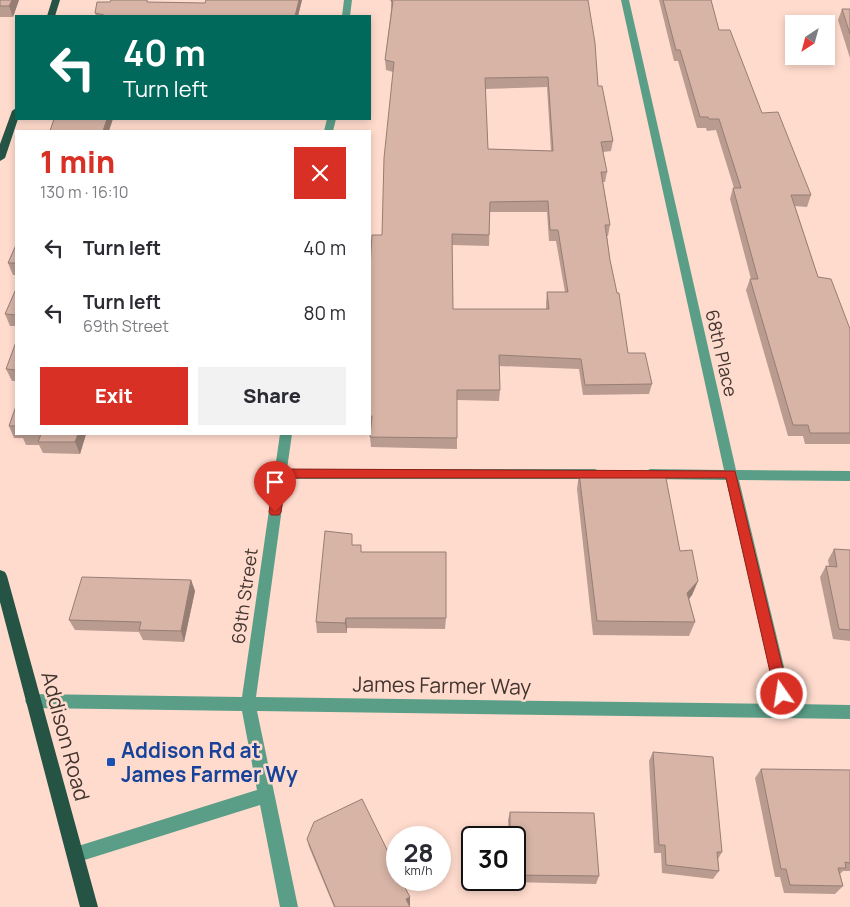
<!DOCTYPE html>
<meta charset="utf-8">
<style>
body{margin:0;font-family:Manrope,sans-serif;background:#f2f2f3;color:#2b2b33;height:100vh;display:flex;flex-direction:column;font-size:19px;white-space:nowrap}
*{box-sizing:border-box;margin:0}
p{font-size:16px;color:#7c7c81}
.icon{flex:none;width:28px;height:28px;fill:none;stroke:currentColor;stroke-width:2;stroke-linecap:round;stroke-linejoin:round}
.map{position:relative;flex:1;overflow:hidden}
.drawer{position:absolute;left:15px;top:130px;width:356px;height:305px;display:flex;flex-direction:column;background:#fff;border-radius:0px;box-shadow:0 2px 8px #0003}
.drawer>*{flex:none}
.top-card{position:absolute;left:15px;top:15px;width:356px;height:105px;border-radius:0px;box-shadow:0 2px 8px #0003;background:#00695c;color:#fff;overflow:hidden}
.needle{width:32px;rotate:216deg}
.fabs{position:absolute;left:785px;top:15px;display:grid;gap:10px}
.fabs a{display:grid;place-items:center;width:50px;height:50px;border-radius:0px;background:#fff;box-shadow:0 2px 8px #0003;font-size:25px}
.speed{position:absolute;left:386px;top:826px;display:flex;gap:10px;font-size:25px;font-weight:700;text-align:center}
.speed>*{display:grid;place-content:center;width:65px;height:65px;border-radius:50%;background:#fff;box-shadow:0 2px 8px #0003;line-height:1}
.speed small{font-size:12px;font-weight:400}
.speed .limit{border:2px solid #111;border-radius:8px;background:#fff;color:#111}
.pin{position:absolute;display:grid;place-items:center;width:42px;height:42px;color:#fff;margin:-51px -21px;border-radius:50% 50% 50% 0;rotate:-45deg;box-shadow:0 0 5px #0007}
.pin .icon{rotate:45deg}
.me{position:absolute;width:55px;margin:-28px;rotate:347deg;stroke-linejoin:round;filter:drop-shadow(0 0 4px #0008)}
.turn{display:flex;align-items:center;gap:18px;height:105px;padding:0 25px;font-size:22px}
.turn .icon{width:65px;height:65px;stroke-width:2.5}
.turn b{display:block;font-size:35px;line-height:42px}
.round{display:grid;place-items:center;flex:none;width:52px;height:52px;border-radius:0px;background:#f2f2f3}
.headline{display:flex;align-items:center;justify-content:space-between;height:85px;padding:0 25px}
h1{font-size:30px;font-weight:800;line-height:38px;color:#d93025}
.button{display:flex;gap:10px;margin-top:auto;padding:10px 25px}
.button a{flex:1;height:58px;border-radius:0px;background:#d93025;color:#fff;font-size:20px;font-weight:800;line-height:58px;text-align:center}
.button a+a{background:#f2f2f3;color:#2b2b33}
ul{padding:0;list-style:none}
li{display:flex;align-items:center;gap:15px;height:65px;padding:0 25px}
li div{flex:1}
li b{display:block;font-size:19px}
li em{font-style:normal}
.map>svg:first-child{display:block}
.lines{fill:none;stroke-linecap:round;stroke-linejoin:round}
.minor{fill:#5b9e87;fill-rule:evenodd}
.major{fill:#255445;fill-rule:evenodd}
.wall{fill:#b99b8f;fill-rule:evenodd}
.shaded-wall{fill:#967e74}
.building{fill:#d7b4a6;stroke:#967e74;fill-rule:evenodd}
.route{fill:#d93025;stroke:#8d1f18}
.transit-dot{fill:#1a4fb4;stroke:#ffdbcd;stroke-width:2}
.labels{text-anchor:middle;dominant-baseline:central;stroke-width:5;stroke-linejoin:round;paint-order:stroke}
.street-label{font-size:18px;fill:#42342f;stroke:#ffdbcd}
.near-street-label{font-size:21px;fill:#42342f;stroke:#ffdbcd}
.near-transit-label{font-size:21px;font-weight:bold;fill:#164399;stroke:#ffdbcd;text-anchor:start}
</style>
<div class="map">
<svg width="850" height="907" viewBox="0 0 850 907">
<rect width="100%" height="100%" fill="#ffdbcd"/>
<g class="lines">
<!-- minor -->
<path class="minor" d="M344,0H352L350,16H342Z
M621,0H629L736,470L850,471V481L739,480L793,704L850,705V719L257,711L298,907H280L260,805L75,863L69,861L67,855L69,849L75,847L257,790L242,711L33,708L28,706L25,701L28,696L33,694L242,697L280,434H292L287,469H595L599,471L601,474L599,477L595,479H286L256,697L778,704L726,480L650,479L646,477L644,474L646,471L650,469L724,470Z
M327,119H336L333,131H324Z"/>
<!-- major -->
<path class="major" d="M52,0H60L55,16H47Z
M16,108V119H18L5,158L0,161V144L12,111Z
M0,570L5,572L7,576L98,907H80L0,602Z"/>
</g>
<!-- wall -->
<path class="wall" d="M0,0H19L13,17H0Z
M206,0H302L298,16H96L95,13L151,2L205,3Z
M391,0L598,86L613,141L611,151L603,152L607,172L605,182H603L610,225L608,236H607L610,260L628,353L652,384L649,394L583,395L579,369L499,366L500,390L499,401L457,400V449L371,447L370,437L371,426H370V268L382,235L393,72L386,70L385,60L391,11ZM547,87L551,151L488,149L485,89ZM490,212H547L549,241H556L565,292H547L546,303V309H453L452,245L489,246Z
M659,0H711L719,30L762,113L811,195L807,207L795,206L818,277L850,329V444H805L803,436H788L746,290L750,279H751L730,199L733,188H734L716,130L707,131L706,128H697L678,61H674Z
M842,9H850V58L838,20Z
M16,245V275H13L8,263Z
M16,289V326H10L5,314Z
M16,342V381H12L6,369Z
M16,406V434H86L80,454L43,453L39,445H26L23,438H14L9,426Z
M579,473L680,551L698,581L692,595L689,599L695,622L689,636L593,635L577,489Z
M353,545L446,618L445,629L347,628V633H317L316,622Z
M834,549L850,550V641L833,639L820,577L826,566H829L828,560Z
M191,580L195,591L184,642L143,640L139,632L75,630L69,620Z
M653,752L722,852L718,859L719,871L713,879L662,873L661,853H654L649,761Z
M761,769L850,770V871H843L840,874L843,886L835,894L784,893L780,877H775L755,778Z
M510,812L599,876L596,884L510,882V880H515V838H509L508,820Z
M307,839L410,897V905H409L410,907H334L309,847Z"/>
<!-- shaded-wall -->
<path class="shaded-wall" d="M12,0H19L13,17L9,6Z
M299,0H302L298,16H295Z
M107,119H113L109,131H103Z
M78,434H86L80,454L75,442Z
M191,580L195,591L184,642L181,631Z
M698,581L692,595L682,608L687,593Z
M346,618L347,628V633L345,623Z
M410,897V905L406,906V899Z"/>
<!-- building -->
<path class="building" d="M0,0H12L9,6H0Z
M111,0H147V2L205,3L206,0H299L295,16H104V15L95,13L97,2H110Z
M391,0H588L595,43L598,86H602L613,141L601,142L607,172H601L610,225H605L610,260L617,293H619L628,353H645L652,384L585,385L581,359L499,355L500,390H457V438L370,437L372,416H370V268L372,235H382L384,158L394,62L385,60L393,1H391ZM548,77L553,151L488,149L485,78ZM548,201L550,230H558L568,292H547L549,309H453L452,234L489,235L490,202Z
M663,0H711L719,30H730L762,113L778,112L811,195H791L818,277L831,279L850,329V433H810L808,425H793L750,279H758L733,188H741L719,119H709L708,117H700L680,50H676Z
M842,9H850V34Z
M54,119H107L103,131H50Z
M16,245V263H8Z
M16,289V315L5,314Z
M16,342V370L6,369Z
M16,406V426H9Z
M41,434H78L75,442H38Z
M579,473H665L680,551L692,550L698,581L687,593L695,622L597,621Z
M325,531L352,534V545H361V552H446V618H346L345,623L316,622Z
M834,549L850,550V630L839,629L826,566L837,567Z
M82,577L191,580L181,631L139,630L141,622L69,620Z
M653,752L713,757L722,852H717L719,871L666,865L665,845H659Z
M761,769L850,770V863L845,862L846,868H838L843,886L790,885L786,869H781Z
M362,799L398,872V880H401L410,897L406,899L410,907H335L307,839L314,822Z
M510,812L594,813L599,876L515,875V838H510Z"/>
<!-- route -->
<path class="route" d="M281,469L735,471L789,694L787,698L782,700L777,698L775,694L726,478H286L281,512L279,515H271L269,512L275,474Z"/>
<!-- markers -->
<rect class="transit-dot" x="106" y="757" width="10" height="10" rx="2.5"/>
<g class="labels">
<!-- street labels -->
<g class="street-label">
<text transform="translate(722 353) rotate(77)">68th Place</text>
<text transform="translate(244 596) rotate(-82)">69th Street</text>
</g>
<!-- near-street labels -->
<g class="near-street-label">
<text transform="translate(442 685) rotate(1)">James Farmer Way</text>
<text transform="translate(66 736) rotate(75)">Addison Road</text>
</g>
<!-- near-transit labels -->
<g class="near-transit-label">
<text x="121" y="750">Addison Rd at<tspan x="121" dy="24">James Farmer Wy</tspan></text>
</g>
</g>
</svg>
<div class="fabs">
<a><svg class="needle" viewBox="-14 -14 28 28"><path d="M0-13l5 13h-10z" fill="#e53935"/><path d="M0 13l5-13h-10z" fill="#7c7c81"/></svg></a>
</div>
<div class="speed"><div>28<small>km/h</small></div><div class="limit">30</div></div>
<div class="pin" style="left:275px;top:512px;background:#d93025"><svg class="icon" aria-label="arrive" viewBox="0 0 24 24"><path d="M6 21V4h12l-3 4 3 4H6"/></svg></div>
<svg class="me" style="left:782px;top:694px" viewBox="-20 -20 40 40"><circle r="17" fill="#d93025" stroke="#fff" stroke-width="3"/><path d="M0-11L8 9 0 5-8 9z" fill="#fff"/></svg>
<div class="top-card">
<div class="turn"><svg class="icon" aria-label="left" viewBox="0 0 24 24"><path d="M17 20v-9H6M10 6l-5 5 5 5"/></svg><div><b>40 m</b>Turn left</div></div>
</div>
<section class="drawer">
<div class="headline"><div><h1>1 min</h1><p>130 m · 16:10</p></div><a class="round" style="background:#d93025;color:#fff"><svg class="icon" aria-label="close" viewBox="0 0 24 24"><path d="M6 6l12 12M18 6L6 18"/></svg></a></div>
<ul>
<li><svg class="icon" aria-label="left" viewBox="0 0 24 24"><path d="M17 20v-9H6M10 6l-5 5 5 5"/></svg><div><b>Turn left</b></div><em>40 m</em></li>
<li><svg class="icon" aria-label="left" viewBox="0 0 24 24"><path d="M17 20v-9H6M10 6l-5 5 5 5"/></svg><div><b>Turn left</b><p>69th Street</p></div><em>80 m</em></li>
</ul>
<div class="button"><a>Exit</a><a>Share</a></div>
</section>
</div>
